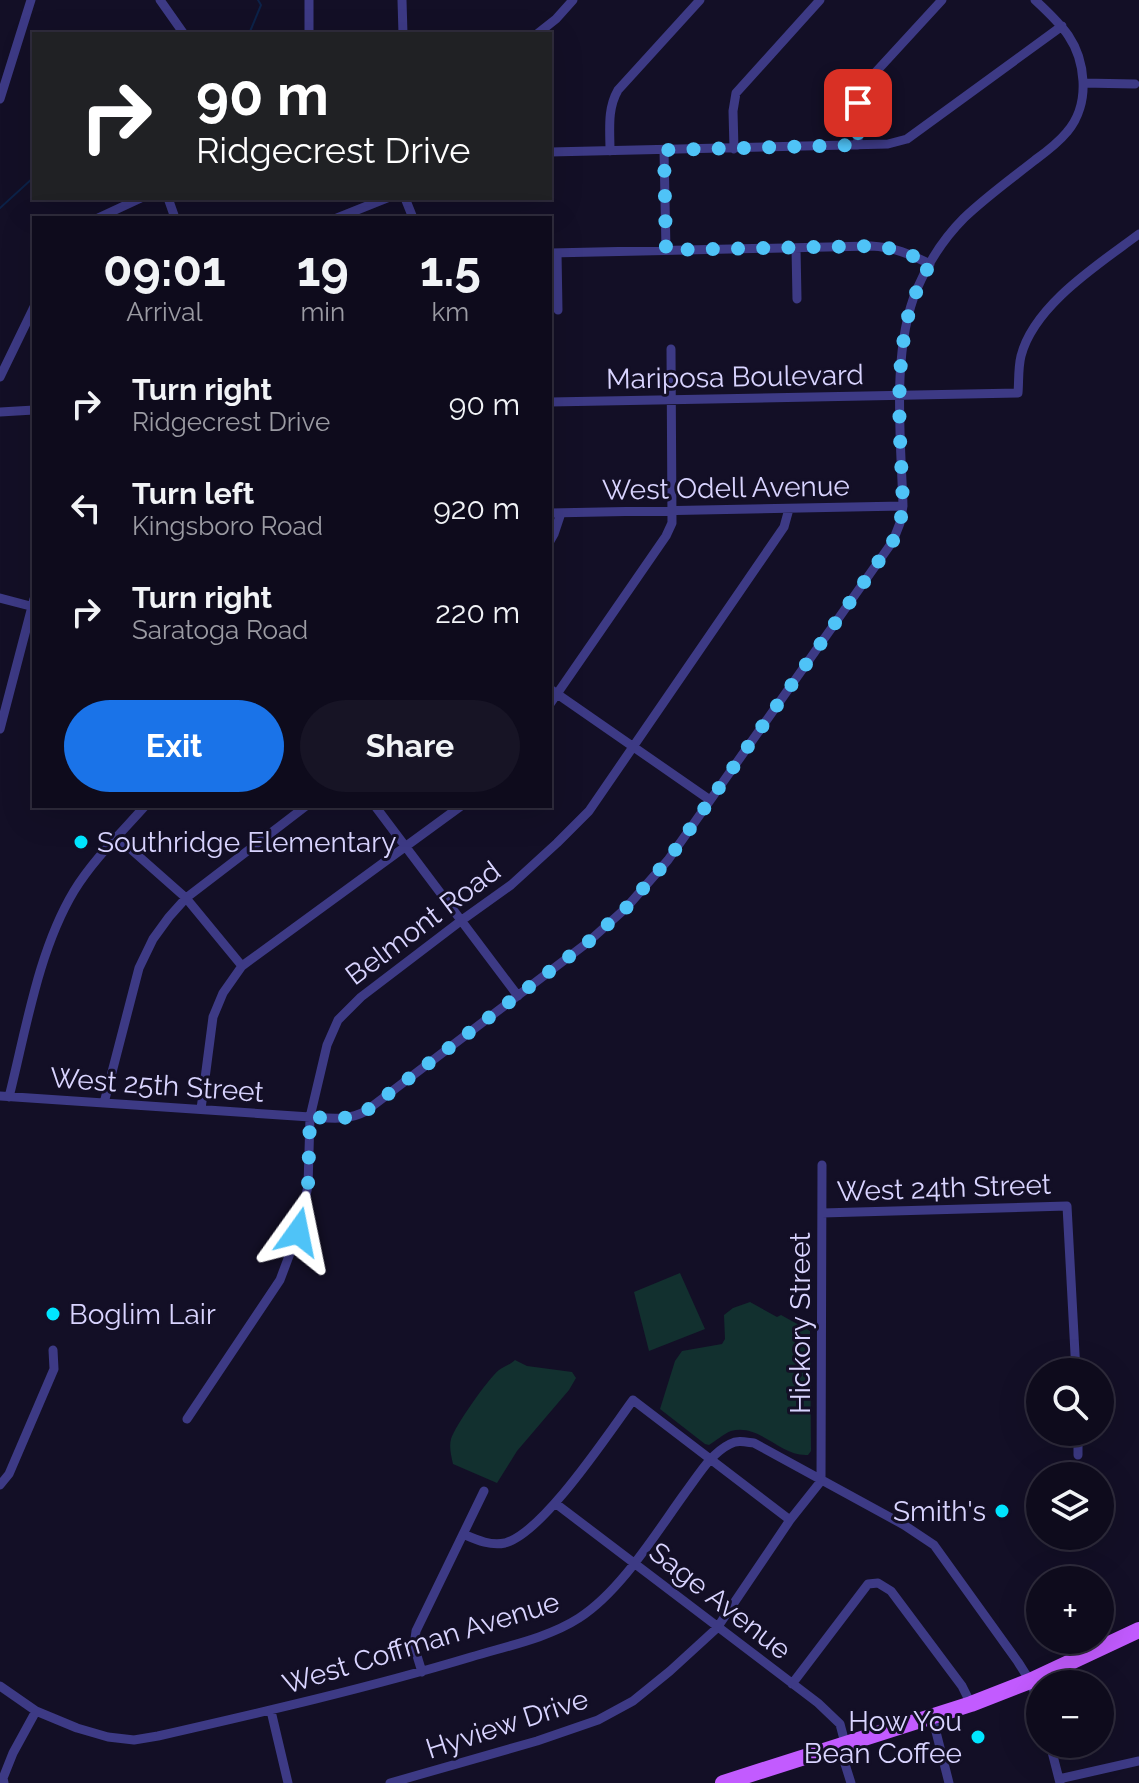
<!DOCTYPE html>
<meta charset="utf-8">
<style>
body{margin:0;font-family:Raleway,sans-serif;background:#171425;color:#f1f3f6;height:100vh;display:flex;flex-direction:column;font-size:30px;white-space:nowrap}
*{box-sizing:border-box;margin:0}
p{font-size:26px;color:#9b9ba3}
.icon{flex:none;width:44px;height:44px;fill:none;stroke:currentColor;stroke-width:2;stroke-linecap:round;stroke-linejoin:round}
.map{position:relative;flex:1;overflow:hidden}
.drawer{position:absolute;left:32px;top:216px;width:520px;height:592px;display:flex;flex-direction:column;background:#0e0b1c;border-radius:0px;box-shadow:0 8px 32px #0002,0 0 0 2px #2e2b3b}
.drawer>*{flex:none}
.banner{position:absolute;left:32px;top:32px;width:520px;height:168px;border-radius:0px;box-shadow:0 8px 32px #0002,0 0 0 2px #2e2b3b;background:#202124;color:#fff;overflow:hidden}
.controls{position:absolute;left:1026px;top:1358px;display:grid;gap:16px}
.controls a{display:grid;place-items:center;width:88px;height:88px;border-radius:50%;background:#0e0b1c;box-shadow:0 8px 32px #0002,0 0 0 2px #2e2b3b;font-size:40px}
.pin{position:absolute;display:grid;place-items:center;width:68px;height:68px;color:#fff;margin:-34px;border-radius:16px;box-shadow:0 4px 12px #0006}
.me{position:absolute;width:88px;margin:-44px;rotate:12deg;stroke-linejoin:round;filter:drop-shadow(0 0 6px #0008)}
.turn{display:flex;align-items:center;gap:28px;height:168px;padding:0 32px;font-size:36px}
.turn .icon{width:104px;height:104px;stroke-width:2.5}
.turn b{display:block;font-size:56px;line-height:68px}
.eta{display:flex;justify-content:space-evenly;align-items:center;height:136px;text-align:center}
.eta b{font-size:48px;font-weight:700;line-height:56px}
.primary-button{display:flex;gap:16px;margin-top:auto;padding:16px 32px}
.primary-button a{flex:1;height:92px;border-radius:48px;background:#1a73e8;color:#fff;font-size:32px;font-weight:700;line-height:92px;text-align:center}
.primary-button a+a{background:#171425;color:#f1f3f6}
ul{padding:0;list-style:none}
li{display:flex;align-items:center;gap:24px;height:104px;padding:0 32px}
li div{flex:1}
li b{display:block;font-size:30px}
li em{font-style:normal}
.map>svg:first-child{display:block}
.green{fill:#12302f}
.lines{fill:none;stroke-linecap:round;stroke-linejoin:round}
.stream{stroke:#0c2248;stroke-width:2}
.minor{stroke:#3d3a85;stroke-width:9}
.primary{stroke:#c25bff;stroke-width:16}
.route{stroke:#4fc3f7;stroke-width:14;stroke-dasharray:0 25.2}
.poi-dot{fill:#00e5ff;stroke:#130f26;stroke-width:3}
.labels{text-anchor:middle;dominant-baseline:central;stroke-width:6;stroke-linejoin:round;paint-order:stroke}
.street-label{font-size:28px;fill:#d9d4ff;stroke:#130f26}
.poi-label{font-size:28px;fill:#d9d4ff;stroke:#130f26;text-anchor:start}
</style>
<div class="map">
<svg width="1139" height="1783" viewBox="0 0 1139 1783">
<rect width="100%" height="100%" fill="#130f26"/>
<!-- green -->
<path class="green" d="M680,1273L705,1329L649,1351L634,1292Z
M750,1302L777,1317L781,1315L810,1331L811,1451L808,1455C780,1457 760,1423 731,1431C723,1434 716,1441 709,1445L705,1444L660,1409L675,1361L682,1351L722,1344L725,1339L724,1315L733,1308Z
M515,1360L527,1366L572,1372L576,1378L569,1390L517,1451L497,1483L453,1464C451,1455 449,1447 451,1439C455,1426 488,1379 499,1370C504,1366 510,1365 515,1360Z"/>
<g class="lines">
<!-- stream -->
<path class="stream" d="M249,34L261,5L258,0
M0,208L34,177"/>
<!-- minor -->
<path class="minor" d="M160,0L184,34
M309,0V34
M402,0L403,34
M537,34L556,19L573,0
M1083,83L1135,84
M0,99L31,0
M858,145V103L862,87L942,0
M734,149L733,111L736,93L820,0
M664,150L666,250
M610,151C610,130 607,109 618,90L700,0
M550,152L888,144L907,139L1062,26
M168,198L175,218
M405,198L413,218
M98,218L141,198
M337,218L387,198
M796,248L797,299
M550,253L871,246C893,247 910,254 930,264
M557,253L558,310
M0,377L34,307
M550,402L1018,393C1019,381 1018,368 1021,356C1034,305 1099,264 1139,234
M0,412L34,410
M550,513L903,506
M550,541L554,534L561,513
M0,598L34,607
M550,689L710,800
M550,704L666,536L672,523L671,349
M0,729L34,599
M375,806L518,996
M117,837L186,898L242,966
M0,1096L310,1117C330,1118 348,1121 366,1111L587,943L626,908L668,860L893,541L900,523L903,506C901,440 891,350 917,289C928,263 944,238 964,218C986,197 1011,179 1035,160C1046,152 1058,143 1067,132C1079,118 1084,99 1083,81C1081,43 1062,25 1035,0
M9,1097C26,1030 38,951 74,891C93,860 121,833 145,806
M104,1103L139,968L153,939L169,917L186,898L306,806
M201,1109L213,1017L223,993L242,966L461,806
M822,1213L1067,1206L1076,1372
M187,1419L280,1280L298,1232L308,1186L310,1117L327,1045L338,1020L361,997L462,920L511,885L557,843L589,811L784,527L789,509
M1078,1432V1455
M0,1485L9,1474L54,1369L53,1350
M555,1503L818,1703L840,1724L845,1743
M463,1534C477,1540 490,1546 505,1543C543,1533 608,1434 633,1400L790,1520
M422,1672L414,1646L416,1631L484,1491
M792,1684L868,1584L878,1583L891,1591L962,1686L971,1704
M0,1686L36,1711L77,1728L108,1737L134,1740L158,1736C263,1712 368,1688 471,1657C507,1646 548,1638 579,1618C621,1591 656,1533 685,1493C698,1476 710,1454 730,1444C738,1440 745,1442 754,1443L904,1525L934,1545L1018,1662L1030,1681L1040,1705
M271,1711L288,1783
M932,1716L949,1783
M1050,1744L1060,1783
M839,1745L851,1783
M1059,1779L1139,1761
M4,1783L3,1778L13,1753L36,1711
M390,1783L537,1741L598,1720L633,1701L670,1671L717,1628L790,1520L821,1481L822,1165"/>
<!-- primary -->
<path class="primary" d="M723,1783L971,1704L1030,1681L1139,1630"/>
</g>
<g class="lines">
<!-- route -->
<path class="route" d="M298,1232L308,1186L310,1117C330,1118 348,1121 366,1111L587,943L626,908L668,860L893,541L900,523L903,506C901,442 893,372 910,309C915,293 922,279 930,264C910,254 893,247 871,246L666,250L664,150L858,145V103"/>
</g>
<!-- markers -->
<g class="poi-dot">
<circle cx="81" cy="842" r="8"/>
<circle cx="53" cy="1314" r="8"/>
<circle cx="1002" cy="1511" r="8"/>
<circle cx="978" cy="1737" r="8"/>
</g>
<g class="labels">
<!-- street labels -->
<g class="street-label">
<text transform="translate(735 377) rotate(-1)">Mariposa Boulevard</text>
<text transform="translate(726 488) rotate(-1)">West Odell Avenue</text>
<text transform="translate(423 923) rotate(-37)">Belmont Road</text>
<text transform="translate(157 1085) rotate(4)">West 25th Street</text>
<text transform="translate(944 1188) rotate(-2)">West 24th Street</text>
<text transform="translate(800 1323) rotate(-90)">Hickory Street</text>
<text transform="translate(720 1601) rotate(38)">Sage Avenue</text>
<text transform="translate(421 1643) rotate(-17)">West Coffman Avenue</text>
<text transform="translate(507 1724) rotate(-18)">Hyview Drive</text>
</g>
<!-- poi labels -->
<g class="poi-label">
<text x="97" y="842">Southridge Elementary</text>
<text x="69" y="1314">Boglim Lair</text>
<text x="986" y="1511" text-anchor="end">Smith's</text>
<text x="962" y="1721" text-anchor="end">How You<tspan x="962" dy="32">Bean Coffee</tspan></text>
</g>
</g>
</svg>
<div class="controls">
<a><svg class="icon" aria-label="search" viewBox="0 0 24 24"><circle cx="10" cy="10" r="6"/><path d="M15 15l6 6"/></svg></a>
<a><svg class="icon" aria-label="layers" viewBox="0 0 24 24"><path d="M12 4l9 5-9 5-9-5zM3 14l9 5 9-5"/></svg></a>
<a>+</a>
<a>−</a>
</div>
<div class="pin" style="left:858px;top:103px;background:#d93025"><svg class="icon" aria-label="arrive" viewBox="0 0 24 24"><path d="M6 21V4h12l-3 4 3 4H6"/></svg></div>
<svg class="me" style="left:298px;top:1232px" viewBox="-20 -20 40 40"><path d="M0-17L14 15 0 8-14 15z" fill="#4fc3f7" stroke="#fff" stroke-width="4"/></svg>
<div class="banner">
<div class="turn"><svg class="icon" aria-label="right" viewBox="0 0 24 24"><path d="M7 20v-9h11M14 6l5 5-5 5"/></svg><div><b>90 m</b>Ridgecrest Drive</div></div>
</div>
<section class="drawer">
<div class="eta">
<div><b>09:01</b><p>Arrival</p></div>
<div><b>19</b><p>min</p></div>
<div><b>1.5</b><p>km</p></div>
</div>
<ul>
<li><svg class="icon" aria-label="right" viewBox="0 0 24 24"><path d="M7 20v-9h11M14 6l5 5-5 5"/></svg><div><b>Turn right</b><p>Ridgecrest Drive</p></div><em>90 m</em></li>
<li><svg class="icon" aria-label="left" viewBox="0 0 24 24"><path d="M17 20v-9H6M10 6l-5 5 5 5"/></svg><div><b>Turn left</b><p>Kingsboro Road</p></div><em>920 m</em></li>
<li><svg class="icon" aria-label="right" viewBox="0 0 24 24"><path d="M7 20v-9h11M14 6l5 5-5 5"/></svg><div><b>Turn right</b><p>Saratoga Road</p></div><em>220 m</em></li>
</ul>
<div class="primary-button"><a>Exit</a><a>Share</a></div>
</section>
</div>
